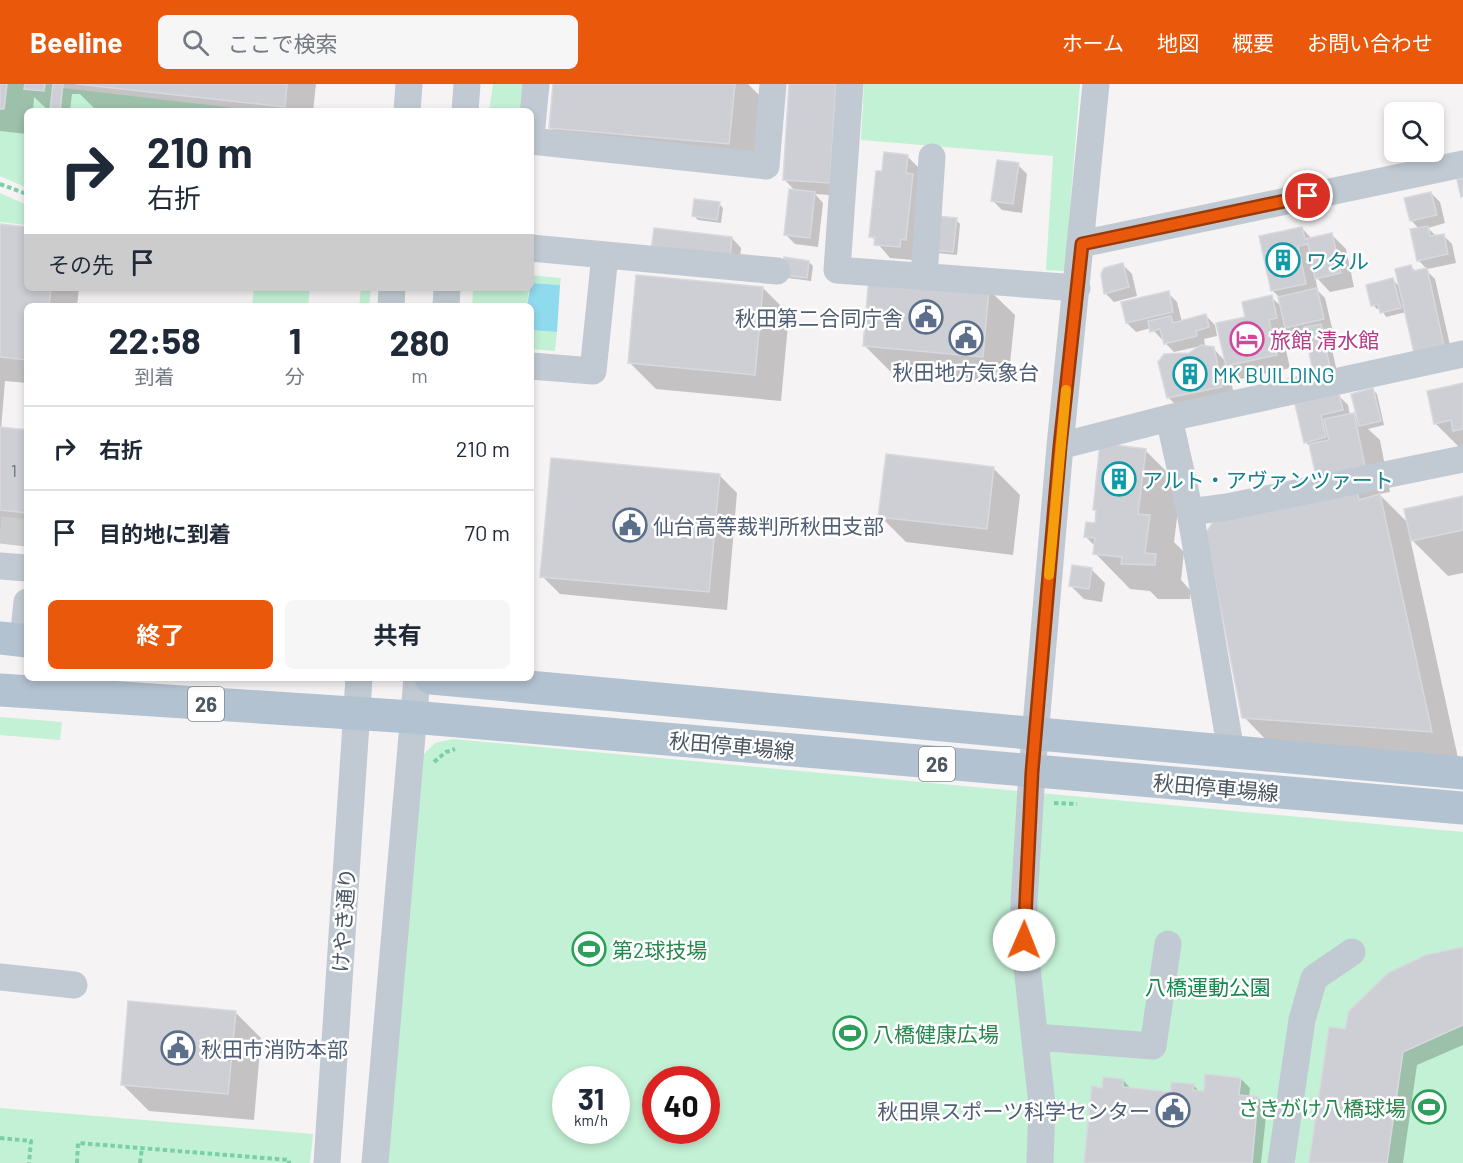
<!DOCTYPE html>
<html lang="ja">
<meta charset="utf-8">
<style>
body{margin:0;font-family:Barlow,"Noto Sans JP",sans-serif;background:#f6f6f7;color:#1f2937;height:100vh;display:flex;flex-direction:column;font-size:22px;white-space:nowrap}
*{box-sizing:border-box;margin:0}
p{font-size:20px;color:#747a83}
.icon{flex:none;width:33px;height:33px;fill:none;stroke:currentColor;stroke-width:2;stroke-linecap:round;stroke-linejoin:round}
.map{position:relative;flex:1;overflow:hidden}
.sheet{position:absolute;left:24px;top:219px;width:510px;height:378px;display:flex;flex-direction:column;background:#fff;border-radius:9px;box-shadow:0 3px 9px #0003}
.sheet>*{flex:none}
.guide{position:absolute;left:24px;top:24px;width:510px;height:183px;border-radius:9px;box-shadow:0 3px 9px #0003;background:#fff;color:#1f2937;overflow:hidden}
.controls{position:absolute;left:1384px;top:18px;display:grid;gap:12px}
.controls a{display:grid;place-items:center;width:60px;height:60px;border-radius:9px;background:#fff;box-shadow:0 3px 9px #0003;font-size:30px}
.speed{position:absolute;left:552px;top:982px;display:flex;gap:12px;font-size:30px;font-weight:700;text-align:center}
.speed>*{display:grid;place-content:center;width:78px;height:78px;border-radius:50%;background:#fff;box-shadow:0 3px 9px #0003;line-height:1}
.speed small{font-size:15px;font-weight:400}
.speed .limit{border:9px solid #d22;background:#fff;color:#111}
.pin{position:absolute;display:grid;place-items:center;width:51px;height:51px;color:#fff;margin:-26px;border:3px solid #fff;border-radius:50%;box-shadow:0 2px 6px #0007}
.me{position:absolute;width:66px;margin:-33px;rotate:1deg;stroke-linejoin:round;filter:drop-shadow(0 0 4px #0008)}
.turn{display:flex;align-items:center;gap:21px;height:126px;padding:0 24px;font-size:27px}
.turn .icon{width:78px;height:78px;stroke-width:2.5}
.turn b{display:block;font-size:42px;line-height:51px}
.then{display:flex;align-items:center;height:57px;padding:0 24px;background:#0003;gap:12px;font-size:22px}
.eta{display:flex;justify-content:space-evenly;align-items:center;height:102px;text-align:center}
.eta b{font-size:36px;font-weight:700;line-height:42px}
.cta{display:flex;gap:12px;margin-top:auto;padding:12px 24px}
.cta a{flex:1;height:69px;border-radius:9px;background:#ea580c;color:#fff;font-size:24px;font-weight:700;line-height:69px;text-align:center}
.cta a+a{background:#f6f6f7;color:#1f2937}
ul{padding:0;list-style:none}
li{display:flex;align-items:center;gap:18px;height:84px;padding:0 24px;border-top:2px solid #e0e1e3}
li div{flex:1}
li b{display:block;font-size:22px}
li em{font-style:normal}
header{display:flex;align-items:center;gap:36px;box-sizing:border-box;height:84px;padding:0 30px;background:#ea580c;color:#fff}
header strong{font-size:28px}
nav{display:flex;gap:33px;margin-inline-start:auto;font-size:21px}
.search{width:420px;height:54px;background:#f6f6f7;display:flex;align-items:center;gap:15px;box-sizing:border-box;padding:0 21px;border-radius:9px;color:#747a83;font-size:22px}
.map>svg:first-child{display:block}
.green{fill:#c3f1d5;fill-rule:evenodd}
.water{fill:#90daee}
.shadow{fill:#0003}
.building{fill:#cdcfd5;stroke:#d7d9de;stroke-width:1.5}
.lines{fill:none;stroke-linecap:round;stroke-linejoin:round}
.minor-tunnel{stroke:#caccce;stroke-width:27;stroke-dasharray:27 14;stroke-linecap:butt}
.path{stroke:#7ad0a6;stroke-width:4;stroke-dasharray:4.5 3;stroke-linecap:butt}
.minor{stroke:#c1cad2;stroke-width:27}
.major{stroke:#b3c2d1;stroke-width:33}
.route-casing{stroke:#983908;stroke-width:15}
.route{stroke:#ea580c;stroke-width:10}
.slow{stroke:#f59e0b;stroke-width:10}
.labels{text-anchor:middle;dominant-baseline:central;stroke-width:5;stroke-linejoin:round;paint-order:stroke}
.number-label{font-size:18px;fill:#6b747e}
.shield{fill:#fff;stroke:#808990;stroke-width:1.5}
.shield-label{font-size:20px;font-weight:bold;fill:#4a5661}
.culture-label{font-size:21px;fill:#0d838f;stroke:#fff;text-anchor:start}
.service-label{font-size:21px;fill:#4e5e75;stroke:#fff;text-anchor:end}
.hotel-label{font-size:21px;fill:#b23c85;stroke:#fff;text-anchor:start}
.street-label{font-size:21px;fill:#4a5661;stroke:#fff}
.leisure-label{font-size:21px;fill:#27864d;stroke:#fff;text-anchor:start}
.park-label{font-size:21px;fill:#17864f;stroke:#fff}
</style>
<header>
<strong>Beeline</strong>
<div class="search"><svg class="icon" aria-label="search" viewBox="0 0 24 24"><circle cx="10" cy="10" r="6"/><path d="M15 15l6 6"/></svg>ここで検索</div>
<nav><a>ホーム</a><a>地図</a><a>概要</a><a>お問い合わせ</a></nav>
</header>
<div class="map">
<svg width="1463" height="1079" viewBox="0 0 1463 1079">
<rect width="100%" height="100%" fill="#f5f3f3"/>
<!-- green -->
<path class="green" d="M7,0H25L24,4L53,0L50,27H27V104L0,92V25H4Z
M493,0H523L521,27H489Z
M864,0H1080L1065,187L1046,186L1053,72L861,56Z
M62,4L260,27H60Z
M0,109L27,121V141L0,138Z
M531,191L561,194L560,201L531,199Z
M254,204H310L308,222H252Z
M361,204H371L369,222H359Z
M473,204H529L527,222H472Z
M531,246L557,248L555,267L531,265Z
M0,633L62,638L60,656L0,651Z
M453,655L1463,748V1079H386L423,671L435,659ZM566,996H616V1047H566ZM656,996H706V1047H656Z
M0,1024L313,1050L310,1079H0Z"/>
<!-- water -->
<path class="water" d="M531,199L560,201L557,248L531,246V222H527Z"/>
<!-- shadow -->
<path class="shadow" d="M0,0H316L313,27H116L95,25L80,10H72L70,27H49L34,13L33,27H27V50L0,47Z
M554,0H748L761,13L755,85L577,69L550,43Z
M790,0H837L843,112L815,110L823,119L818,163L795,160L786,151L796,108L784,95Z
M907,72L921,86L913,176L890,174L871,152L883,89Z
M1018,81L1027,90L1022,129L1002,126L993,117Z
M1431,109L1440,118L1445,139L1428,144L1436,152L1443,151L1452,160L1456,179L1427,185L1418,176L1419,145L1411,136Z
M719,120L723,124L721,139L698,136L694,132Z
M956,136L960,140L957,171L937,169Z
M0,142L27,144V204H79L77,222H27V299L5,297L1,345L27,347V452L0,449Z
M1302,144L1312,155L1332,151L1346,165L1354,203L1330,208L1315,192L1318,207L1325,214L1332,244L1324,246L1329,251L1338,293L1323,296L1314,287L1307,250L1296,252L1291,247L1282,249L1290,284L1241,295L1228,282L1235,316L1182,327L1168,313L1190,270L1213,264L1226,278L1247,234L1271,213L1283,224L1280,214L1272,206Z
M732,154L741,164L739,184L662,176Z
M786,175L809,178L813,182L811,197L788,194Z
M1123,181L1132,190L1137,212L1114,218L1105,209Z
M1411,183L1417,188L1426,186L1435,195L1452,270L1406,228L1386,233L1381,224L1377,225L1373,221L1393,196L1400,203Z
M763,204L789,230L781,317L656,305L630,279Z
M988,205L1015,231L1008,299L891,288L865,262Z
M1168,209L1177,218L1182,238L1206,232L1215,241L1217,252L1204,255L1205,261L1174,268L1151,244L1136,248L1127,239Z
M1463,301V365L1462,366L1436,340Z
M1373,306L1377,310L1384,341L1368,345L1380,356L1390,408L1379,410L1409,440L1463,414V489L1448,492L1410,454L1458,674L1270,660L1244,633L1338,412L1312,364L1305,358L1297,321L1339,312L1348,321L1350,331L1354,330L1359,336Z
M1145,366L1181,402L1174,458L1184,468L1181,496L1191,507L1190,515H1158L1150,507L1130,505L1095,469V462L1085,452L1096,440L1097,428L1094,425Z
M993,384L1020,411L1013,471L906,458L880,432Z
M719,391L737,409L727,526L560,510L542,492Z
M1091,485L1105,499L1102,518L1084,515L1070,501Z
M1463,864V961L1417,981L1403,1079H1311L1346,947Z
M235,928L261,954L254,1036L149,1027L122,1000Z
M1241,995L1250,1004L1249,1013L1258,1014L1267,1023L1261,1079H1086L1103,1005L1123,996L1132,1006L1172,1010L1193,1001L1200,1008L1205,1009Z"/>
<!-- building -->
<path class="building" d="M0,0H7L4,25H0Z
M25,0H45L44,7L24,5Z
M53,0H63L60,27H50Z
M76,0H287L285,23Z
M553,0H735L729,60L549,44Z
M789,0H836L830,99L783,96Z
M884,68L908,71L906,89L913,90L906,156L901,155L900,163L874,161L875,153H869L876,87H882Z
M997,76L1019,79L1013,120L991,117Z
M1463,94V112L1461,113L1457,96Z
M789,105L815,108L810,154L784,151Z
M1431,108L1437,131L1410,137L1404,114Z
M694,115L720,118L717,136L692,132Z
M935,132L957,134L953,168L931,166Z
M0,140L27,143V204H51L49,222H27V276L0,273Z
M1428,142L1430,152L1444,150L1448,170L1417,177L1410,145Z
M1302,143L1305,155L1332,149L1341,189L1315,195L1308,160L1298,162L1306,200L1271,207L1259,152Z
M654,144L732,153L730,176L651,167Z
M784,173L809,177L807,194L782,191Z
M1123,179L1129,203L1104,210L1101,190L1104,184Z
M1411,181L1413,187L1427,184L1444,262L1414,269L1395,185Z
M636,191L763,203L755,291L628,279Z
M869,193L989,204L983,273L863,262Z
M1393,194L1401,224L1380,229L1378,220L1371,222L1366,201Z
M1317,204L1324,235L1285,244L1278,213Z
M1169,207L1173,228L1126,239L1121,218Z
M1272,211L1277,234L1269,236L1277,271L1226,282L1216,239L1245,233L1242,218Z
M1206,230L1209,243L1196,247L1197,252L1164,260L1160,245L1150,248L1148,237L1171,232L1173,239Z
M1321,240L1330,284L1313,288L1304,243Z
M1201,261L1214,263L1222,303L1167,314L1158,278L1164,270L1189,269Z
M1463,299V345L1453,347L1451,336L1434,340L1427,307Z
M1373,304L1381,337L1359,342L1351,310Z
M1339,310L1343,326L1321,331L1326,353L1304,359L1295,320Z
M1354,329L1365,382L1316,392L1309,360L1329,356L1324,335Z
M0,343L27,346V429L0,426Z
M1100,359L1146,365L1138,430L1150,431L1145,469L1156,470L1155,481L1121,480L1122,473L1093,470L1095,454L1084,453L1086,438L1095,439L1096,426H1093Z
M886,370L994,383L987,445L878,433Z
M551,374L720,390L709,508L540,493Z
M1357,406L1359,416L1380,410L1432,648L1242,634L1206,449L1214,436Z
M1463,412V446L1411,457L1404,425Z
M1072,481L1092,484L1089,505L1069,502Z
M1463,863V941L1403,968L1387,1079H1309L1329,943L1345,945L1349,927L1388,889L1426,871Z
M128,917L236,927L228,1010L121,1001Z
M1205,990L1241,994L1239,1011L1258,1013L1252,1079H1084L1092,1002L1102,1004L1103,993L1123,995V1003L1171,1008V998L1194,1000L1193,1006L1204,1007Z"/>
<g class="lines">
<!-- minor-tunnel -->
<path class="minor-tunnel" d="M0,446L27,449"/>
<!-- path -->
<path class="path" d="M0,100L27,110
M434,678L446,668L455,665
M1054,719L1077,720
M0,1054L31,1057L29,1079
M77,1079L78,1059L289,1076V1079
M140,1079L142,1064"/>
<!-- minor -->
<path class="minor" d="M850,0L837,186L1077,204
M407,27L409,0
M465,27L467,0
M531,53L536,0
M531,57L766,82L773,0
M1081,160L1463,80
M531,164L777,187
M924,193L932,73
M391,222L392,204
M446,222L447,204
M531,282L593,287L605,171
M1169,334L1463,270
M1060,362L1169,334L1190,428L1227,423L1463,375
M1190,428L1231,667
M0,482L27,484
M23,556L27,518
M0,893L74,901
M1035,953L1153,962L1168,860
M327,1079L359,594
M375,1079L417,594
M1040,1079L1042,1021L1024,856V819L1032,688L1060,362L1096,0
M1281,1079L1302,936L1314,894L1352,868"/>
<!-- major -->
<path class="major" d="M0,554L27,557
M431,594L1463,689
M0,606L412,633L1463,724"/>
</g>
<g class="lines">
<!-- route casing -->
<g class="route-casing">
<path id="route" d="M1024,856L1032,688L1060,362L1082,160L1308,112"/>
</g>
<!-- route -->
<use href="#route" class="route"/>
<!-- slow -->
<path class="slow" d="M1049,491L1066,306"/>
</g>
<!-- icons -->
<defs>
<g id="building-ring" transform="scale(1.725)"><circle r="9.5" fill="#fff" stroke="#0f9aa8" stroke-width="1.5"/><path d="M-4-6H4V6H1V3H-1V6H-4ZM-2.5-4.3h1.7v1.8h-1.7ZM.8-4.3h1.7v1.8H.8ZM-2.5-1h1.7V.8h-1.7ZM.8-1h1.7V.8H.8Z" fill="#0f9aa8"/></g>
<g id="civic-ring" transform="scale(1.725)"><circle r="9.5" fill="#fff" stroke="#5c6f8a" stroke-width="1.5"/><path d="M-.6-6.5H3V-4.5H.6V-3L4-1V1h2V6H-6V1h2V-1L-.6-3ZM-1.2 2.5V6h2.4V2.5Z" fill="#5c6f8a"/></g>
<g id="hotel-ring" transform="scale(1.725)"><circle r="9.5" fill="#fff" stroke="#d1479c" stroke-width="1.5"/><path d="M-6-4.5h1.5V1H6V5H4.5V3h-9V5H-6ZM-4 0a1.8 1.8 0 1 1 3.6 0ZM.5 0V-2.5h3Q6-2.5 6 0Z" fill="#d1479c"/></g>
<g id="stadium-ring" transform="scale(1.725)"><circle r="9.5" fill="#fff" stroke="#2e9e5b" stroke-width="1.5"/><path d="M0-5a6.5 5 0 1 0 0 10a6.5 5 0 1 0 0-10ZM-3.5-1.8h7v3.6h-7Z" fill="#2e9e5b"/></g>
</defs>
<g fill-rule="evenodd">
<use href="#building-ring" x="1283" y="176"/>
<use href="#civic-ring" x="926" y="233"/>
<use href="#civic-ring" x="966" y="254"/>
<use href="#hotel-ring" x="1247" y="255"/>
<use href="#building-ring" x="1190" y="290"/>
<use href="#building-ring" x="1119" y="395"/>
<use href="#civic-ring" x="630" y="441"/>
<use href="#stadium-ring" x="589" y="865"/>
<use href="#stadium-ring" x="850" y="949"/>
<use href="#civic-ring" x="178" y="964"/>
<use href="#stadium-ring" x="1429" y="1023"/>
<use href="#civic-ring" x="1173" y="1026"/>
</g>
<g class="labels">
<!-- number labels -->
<g class="number-label">
<text x="14" y="386">1</text>
</g>
<!-- shield labels -->
<g class="shield">
<rect x="188" y="603" width="36" height="34" rx="4.5"/>
<rect x="919" y="663" width="36" height="34" rx="4.5"/>
</g>
<g class="shield-label">
<text x="206" y="620">26</text>
<text x="937" y="680">26</text>
</g>
<!-- culture labels -->
<g class="culture-label">
<text x="1306" y="176">ワタル</text>
<text x="1213" y="290">MK BUILDING</text>
<text x="1142" y="395">アルト・アヴァンツァート</text>
</g>
<!-- service labels -->
<g class="service-label">
<text x="903" y="233">秋田第二合同庁舎</text>
<text x="966" y="287" text-anchor="middle">秋田地方気象台</text>
<text x="653" y="441" text-anchor="start">仙台高等裁判所秋田支部</text>
<text x="201" y="964" text-anchor="start">秋田市消防本部</text>
<text x="1150" y="1026">秋田県スポーツ科学センター</text>
</g>
<!-- hotel labels -->
<g class="hotel-label">
<text x="1270" y="255">旅館 清水館</text>
</g>
<!-- street labels -->
<g class="street-label">
<text transform="translate(732 661) rotate(5)">秋田停車場線</text>
<text transform="translate(1216 703) rotate(5)">秋田停車場線</text>
<text transform="translate(343 836) rotate(-86)">けやき通り</text>
</g>
<!-- leisure labels -->
<g class="leisure-label">
<text x="612" y="865">第2球技場</text>
<text x="873" y="949">八橋健康広場</text>
<text x="1406" y="1023" text-anchor="end">さきがけ八橋球場</text>
</g>
<!-- park labels -->
<g class="park-label">
<text x="1208" y="902">八橋運動公園</text>
</g>
</g>
</svg>
<div class="controls">
<a><svg class="icon" aria-label="search" viewBox="0 0 24 24"><circle cx="10" cy="10" r="6"/><path d="M15 15l6 6"/></svg></a>
</div>
<div class="speed"><div>31<small>km/h</small></div><div class="limit">40</div></div>
<div class="pin" style="left:1308px;top:112px;background:#d93025"><svg class="icon" aria-label="arrive" viewBox="0 0 24 24"><path d="M6 21V4h12l-3 4 3 4H6"/></svg></div>
<svg class="me" style="left:1024px;top:856px" viewBox="-20 -20 40 40"><circle r="19" fill="#fff"/><path d="M0-13L10 11 0 6-10 11z" fill="#ea580c"/></svg>
<div class="guide">
<div class="turn"><svg class="icon" aria-label="right" viewBox="0 0 24 24"><path d="M7 20v-9h11M14 6l5 5-5 5"/></svg><div><b>210 m</b>右折</div></div>
<div class="then">その先<svg class="icon" aria-label="arrive" viewBox="0 0 24 24"><path d="M6 21V4h12l-3 4 3 4H6"/></svg></div>
</div>
<section class="sheet">
<div class="eta">
<div><b>22:58</b><p>到着</p></div>
<div><b>1</b><p>分</p></div>
<div><b>280</b><p>m</p></div>
</div>
<ul>
<li><svg class="icon" aria-label="right" viewBox="0 0 24 24"><path d="M7 20v-9h11M14 6l5 5-5 5"/></svg><div><b>右折</b></div><em>210 m</em></li>
<li><svg class="icon" aria-label="arrive" viewBox="0 0 24 24"><path d="M6 21V4h12l-3 4 3 4H6"/></svg><div><b>目的地に到着</b></div><em>70 m</em></li>
</ul>
<div class="cta"><a>終了</a><a>共有</a></div>
</section>
</div>
